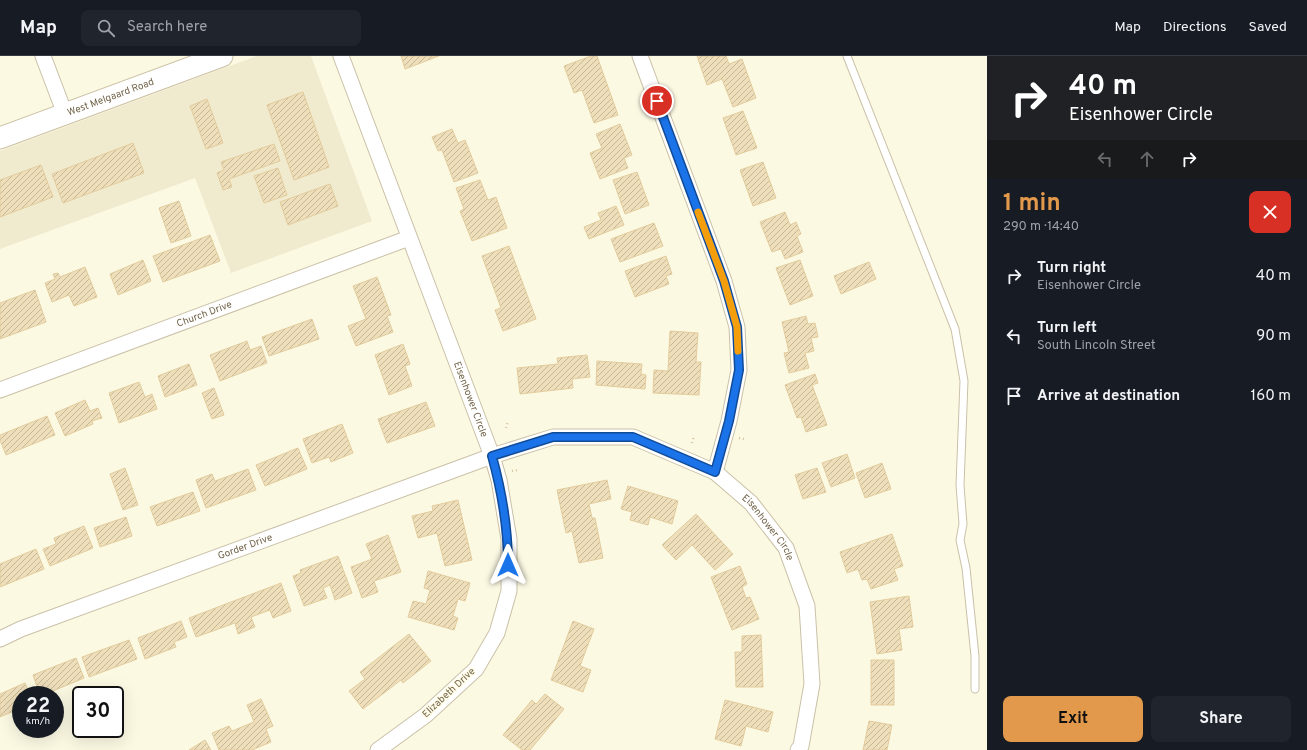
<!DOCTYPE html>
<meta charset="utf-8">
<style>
body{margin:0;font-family:Overpass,sans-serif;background:#20242c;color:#f1f3f6;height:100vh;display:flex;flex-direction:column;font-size:15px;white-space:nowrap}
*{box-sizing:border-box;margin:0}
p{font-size:13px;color:#9ea1a6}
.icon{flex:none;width:22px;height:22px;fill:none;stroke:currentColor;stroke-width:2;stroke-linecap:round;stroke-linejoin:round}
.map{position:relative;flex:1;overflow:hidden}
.drawer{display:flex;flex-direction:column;background:#171b24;width:320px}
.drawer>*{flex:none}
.banner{background:#202124;color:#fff;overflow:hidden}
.speed{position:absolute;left:12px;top:630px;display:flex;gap:8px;font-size:20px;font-weight:700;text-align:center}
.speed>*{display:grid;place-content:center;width:52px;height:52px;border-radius:50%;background:#171b24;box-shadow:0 4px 16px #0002;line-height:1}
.speed small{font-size:10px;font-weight:400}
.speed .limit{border:2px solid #111;border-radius:6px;background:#fff;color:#111}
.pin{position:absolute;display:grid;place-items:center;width:34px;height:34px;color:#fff;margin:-17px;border:2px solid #fff;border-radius:50%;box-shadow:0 1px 4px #0007}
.me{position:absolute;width:44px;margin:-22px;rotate:0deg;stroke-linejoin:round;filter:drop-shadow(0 0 3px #0008)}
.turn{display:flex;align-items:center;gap:14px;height:84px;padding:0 16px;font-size:18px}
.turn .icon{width:52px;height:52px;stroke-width:2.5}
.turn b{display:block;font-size:28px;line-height:34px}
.lanes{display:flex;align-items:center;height:38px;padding:0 16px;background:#0003;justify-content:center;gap:20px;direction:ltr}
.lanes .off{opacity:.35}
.round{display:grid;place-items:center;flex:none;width:42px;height:42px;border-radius:8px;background:#20242c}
.head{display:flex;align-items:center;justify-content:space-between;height:68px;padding:0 16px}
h1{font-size:24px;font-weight:700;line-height:30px;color:#e3994b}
.button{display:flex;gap:8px;margin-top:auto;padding:8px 16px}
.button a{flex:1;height:46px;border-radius:8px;background:#e3994b;color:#111;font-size:16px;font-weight:700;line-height:46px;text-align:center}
.button a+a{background:#20242c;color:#f1f3f6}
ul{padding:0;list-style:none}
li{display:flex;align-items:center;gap:12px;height:60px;padding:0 16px}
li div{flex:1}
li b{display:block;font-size:15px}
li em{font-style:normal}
header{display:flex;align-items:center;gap:24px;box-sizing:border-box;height:56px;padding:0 20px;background:#171b24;border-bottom:1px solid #363941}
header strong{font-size:19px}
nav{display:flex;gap:22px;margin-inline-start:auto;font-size:14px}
.search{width:280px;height:36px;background:#20242c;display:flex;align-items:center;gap:10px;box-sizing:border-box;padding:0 14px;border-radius:8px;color:#9ea1a6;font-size:15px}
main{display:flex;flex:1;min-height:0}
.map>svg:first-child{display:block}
.residential{fill:#f0eacf}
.building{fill:url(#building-hatch);stroke:#e3cc9c}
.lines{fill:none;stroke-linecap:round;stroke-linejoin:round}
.service-casing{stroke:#cac1a8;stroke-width:9}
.minor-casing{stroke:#cac1a8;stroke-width:17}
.secondary-casing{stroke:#cbc0a3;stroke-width:23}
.path{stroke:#d5c49f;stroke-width:2.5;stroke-dasharray:1 3;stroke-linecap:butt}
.service{stroke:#fff;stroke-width:7}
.minor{stroke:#fff;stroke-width:15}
.secondary{stroke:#fff;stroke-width:21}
.route-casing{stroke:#114b97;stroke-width:10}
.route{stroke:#1a73e8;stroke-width:7}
.slow{stroke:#f59e0b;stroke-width:7}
.labels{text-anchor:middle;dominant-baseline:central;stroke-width:3.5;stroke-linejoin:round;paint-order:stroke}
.street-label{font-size:10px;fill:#73654a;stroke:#fffce9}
</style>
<header>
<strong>Map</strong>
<div class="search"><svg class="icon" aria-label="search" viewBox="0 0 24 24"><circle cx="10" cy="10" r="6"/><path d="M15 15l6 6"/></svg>Search here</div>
<nav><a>Map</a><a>Directions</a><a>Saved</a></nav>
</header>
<main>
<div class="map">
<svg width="987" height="694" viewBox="0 0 987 694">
<defs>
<pattern id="building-hatch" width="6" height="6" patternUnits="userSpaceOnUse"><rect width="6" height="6" fill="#eedeba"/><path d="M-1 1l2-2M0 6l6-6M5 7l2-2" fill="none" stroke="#c5b899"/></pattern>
</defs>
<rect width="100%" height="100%" fill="#fcf9e3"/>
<!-- residential -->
<path class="residential" d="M257,0H311L372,165L231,217L195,122L0,193V95Z"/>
<!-- building -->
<path class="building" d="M401,0H439L405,13Z
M591,0H597L618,59L594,67L582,34L574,37L564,10Z
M697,0H726L729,8L742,3L756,42L733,51L722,23L707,29Z
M303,36L329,111L294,124L267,49Z
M207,43L223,87L206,93L190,50Z
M743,55L757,92L736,99L723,62Z
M620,68L632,99L624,102L628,112L600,123L590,97L602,92L596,78Z
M452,73L458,87L465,84L478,117L454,126L442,94L438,95L432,81Z
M133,87L144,117L63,147L52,118Z
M274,88L280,105L229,123L232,131L223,134L217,117L224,114L221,106Z
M763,106L776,142L753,150L740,114Z
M41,109L53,141L0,161V124Z
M278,112L287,139L264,147L254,120Z
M637,116L649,149L625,158L613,124Z
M480,124L488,144L496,141L507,172L472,185L460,155L464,153L456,132Z
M330,128L338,150L288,169L280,146Z
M179,145L191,180L171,187L159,152Z
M616,150L624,169L589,183L584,171L601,164L598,157Z
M785,156L790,169L796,166L801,178L797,180L803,196L785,203L781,193L772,196L760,166Z
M654,167L663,190L620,206L611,183Z
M210,179L220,205L163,226L153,200Z
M509,190L536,263L503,275L495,254L501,252L482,200Z
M666,200L672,218L666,220L669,228L635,241L625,215Z
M143,204L151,225L118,239L110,218Z
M800,204L813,240L790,249L776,212Z
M869,206L876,223L841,238L834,220Z
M85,211L97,241L74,250L69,239L52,246L45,227L55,223L53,218L58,217L60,221Z
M377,221L391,259L387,260L393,276L356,290L348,270L366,263L353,230Z
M35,234L46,266L0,283V247Z
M806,260L808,268L815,267L818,281L811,282L814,295L805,297L809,312L789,317L784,297L789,296L782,266Z
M312,263L319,283L269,300L262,281Z
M670,275L698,277L696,306H701L699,339L653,337L654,314L668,315Z
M247,285L250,294L261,290L267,307L220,325L210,299Z
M403,288L410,308L405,310L412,330L389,339L375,299Z
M587,299L590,321L572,323L573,332L520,338L517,312L558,308L557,302Z
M597,305L642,308L641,318L646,319L645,333L596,329Z
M189,308L197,329L165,341L158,320Z
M815,318L818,327L812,329L827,369L806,376L801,361L797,362L785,329Z
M139,326L145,341L152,338L157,353L119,367L109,337Z
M214,332L224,359L212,363L202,337Z
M85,344L90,355L98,352L102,362L92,365L93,368L65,380L55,357Z
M426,346L435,370L387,387L378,363Z
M47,360L55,379L6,399L0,384V379Z
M342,368L353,397L331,406L329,401L312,407L303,383Z
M298,392L307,413L265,430L256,409Z
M847,398L855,422L831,431L822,407Z
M882,407L891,433L865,442L856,417Z
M125,412L138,449L123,454L110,418Z
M817,412L826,436L803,443L795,419Z
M248,413L256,434L206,452L196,424L212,418L215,425Z
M607,424L611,443L589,448L592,462H595L603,502L579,507L572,475L566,477L557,434Z
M628,430L678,445L672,468L650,461L648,469L630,464L632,456L621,453Z
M193,436L200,455L157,470L150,451Z
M458,444L472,504L445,510L437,477L418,482L412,460L433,455L432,450Z
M696,458L733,498L715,514L692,489L676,504L662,489Z
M126,461L132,480L100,491L94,472Z
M84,470L93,492L50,510L43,493L56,488L54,482Z
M892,478L903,510L894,513L898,524L871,533L867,523L862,524L858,513L847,517L840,496Z
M388,479L401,516L374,525L378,536L362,542L351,511L372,503L366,488Z
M36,493L44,513L0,531V508Z
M338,500L352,537L335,544L330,529L323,532L327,542L304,550L293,520L301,517L300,514Z
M740,510L747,528L742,531L746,542L750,541L759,563L732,574L711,521Z
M428,515L470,527L465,545L458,543L453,560L458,562L454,574L408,561L413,545L426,548L430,534L424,532Z
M281,527L291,555L273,562L270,554L251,561L255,571L238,578L235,567L196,581L189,562Z
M909,540L913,571L899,573L902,594L877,598L870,546Z
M181,565L187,581L174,586L176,591L145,603L138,582Z
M573,565L594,573L580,610L591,614L583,636L551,624Z
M409,578L431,605L403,627L401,624L363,653L349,635L365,623L360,616Z
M761,579L763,631H736L735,596H742V580Z
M129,584L137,603L89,621L82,601Z
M76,602L84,622L53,635L55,639H40L33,619Z
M871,604H894V649H871Z
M25,627L30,639H21V652L0,661V638Z
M545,638L564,653L530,694H522L503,679L532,644L536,648Z
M55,640L62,657L55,660Z
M261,643L273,670L266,673L271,686L252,694H219L212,677L229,670L232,675L254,666L247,649Z
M725,644L773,656L768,676L746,670L741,690L715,683Z
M869,665L892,669L887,694H863Z
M205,684L211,694H189Z"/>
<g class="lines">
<!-- service casing -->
<g class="service-casing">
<path id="service" d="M847,0L955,273L964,325L960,429L963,468L960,484L966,512L975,600V633"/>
</g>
<!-- minor casing -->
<g class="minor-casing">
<g id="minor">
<path d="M43,0L65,58"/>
<path id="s1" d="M341,0L492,400L553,381H633L715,416L751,447L786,492L807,550L812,628L801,690L798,694"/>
<path d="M640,0L724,225L737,271L739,314L729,365L715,416"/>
<path id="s2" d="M0,334L409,182"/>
<path id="s3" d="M0,583L21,573L492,400L499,424L509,483V535L497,577L476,613L426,659L378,694"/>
</g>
</g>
<!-- secondary casing -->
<g class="secondary-casing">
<g id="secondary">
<path id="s4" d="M0,82L222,0"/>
</g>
</g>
<!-- path -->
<path class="path" d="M506,372L508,365
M739,382L744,383
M692,387L694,380
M512,415L518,414"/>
<!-- service -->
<use href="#service" class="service"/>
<!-- minor -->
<use href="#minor" class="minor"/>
<!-- secondary -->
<use href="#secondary" class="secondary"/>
</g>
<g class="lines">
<!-- route casing -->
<g class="route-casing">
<path id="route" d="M508,509C508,472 502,436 492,400L553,381H633L715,416L729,365L739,314L737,271L724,225L657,45"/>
</g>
<!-- route -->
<use href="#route" class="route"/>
<!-- slow -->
<path class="slow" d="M698,156L724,225L737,271L738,295"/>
</g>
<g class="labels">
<!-- street labels -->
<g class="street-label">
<text stroke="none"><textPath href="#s4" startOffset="118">West Melgaard Road</textPath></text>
<text stroke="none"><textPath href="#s2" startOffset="218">Church Drive</textPath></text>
<text stroke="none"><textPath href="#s1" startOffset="367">Eisenhower Circle</textPath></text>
<text stroke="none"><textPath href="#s1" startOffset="738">Eisenhower Circle</textPath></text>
<text stroke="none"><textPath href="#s3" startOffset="262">Gorder Drive</textPath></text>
<text transform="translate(449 637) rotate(-43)">Elizabeth Drive</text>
</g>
</g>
</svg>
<div class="speed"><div>22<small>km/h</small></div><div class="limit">30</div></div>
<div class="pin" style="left:657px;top:45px;background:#d93025"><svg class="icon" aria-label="arrive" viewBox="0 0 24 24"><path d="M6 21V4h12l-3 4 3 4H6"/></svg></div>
<svg class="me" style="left:508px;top:509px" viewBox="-20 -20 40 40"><path d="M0-17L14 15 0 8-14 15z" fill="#1a73e8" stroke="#fff" stroke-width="4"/></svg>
</div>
<section class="drawer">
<div class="banner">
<div class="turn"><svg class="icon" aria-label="right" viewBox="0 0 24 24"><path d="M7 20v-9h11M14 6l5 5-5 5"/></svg><div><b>40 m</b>Eisenhower Circle</div></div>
<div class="lanes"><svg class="icon off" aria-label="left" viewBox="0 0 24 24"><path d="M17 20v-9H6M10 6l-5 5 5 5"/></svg><svg class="icon off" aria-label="ahead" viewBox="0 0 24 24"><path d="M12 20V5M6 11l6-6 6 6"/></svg><svg class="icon" aria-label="right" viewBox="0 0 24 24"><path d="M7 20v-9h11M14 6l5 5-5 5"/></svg></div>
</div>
<div class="head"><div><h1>1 min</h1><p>290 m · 14:40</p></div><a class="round" style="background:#d93025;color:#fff"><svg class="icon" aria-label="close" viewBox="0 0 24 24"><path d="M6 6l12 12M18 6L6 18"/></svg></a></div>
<ul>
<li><svg class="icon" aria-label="right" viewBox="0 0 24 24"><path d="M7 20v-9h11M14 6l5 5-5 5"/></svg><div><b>Turn right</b><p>Eisenhower Circle</p></div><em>40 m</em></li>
<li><svg class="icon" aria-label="left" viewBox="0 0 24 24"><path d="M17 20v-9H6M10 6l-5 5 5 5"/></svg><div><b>Turn left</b><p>South Lincoln Street</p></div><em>90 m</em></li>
<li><svg class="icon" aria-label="arrive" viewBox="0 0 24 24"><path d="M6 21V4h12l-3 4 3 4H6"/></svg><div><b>Arrive at destination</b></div><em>160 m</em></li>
</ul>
<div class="button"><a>Exit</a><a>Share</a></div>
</section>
</main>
